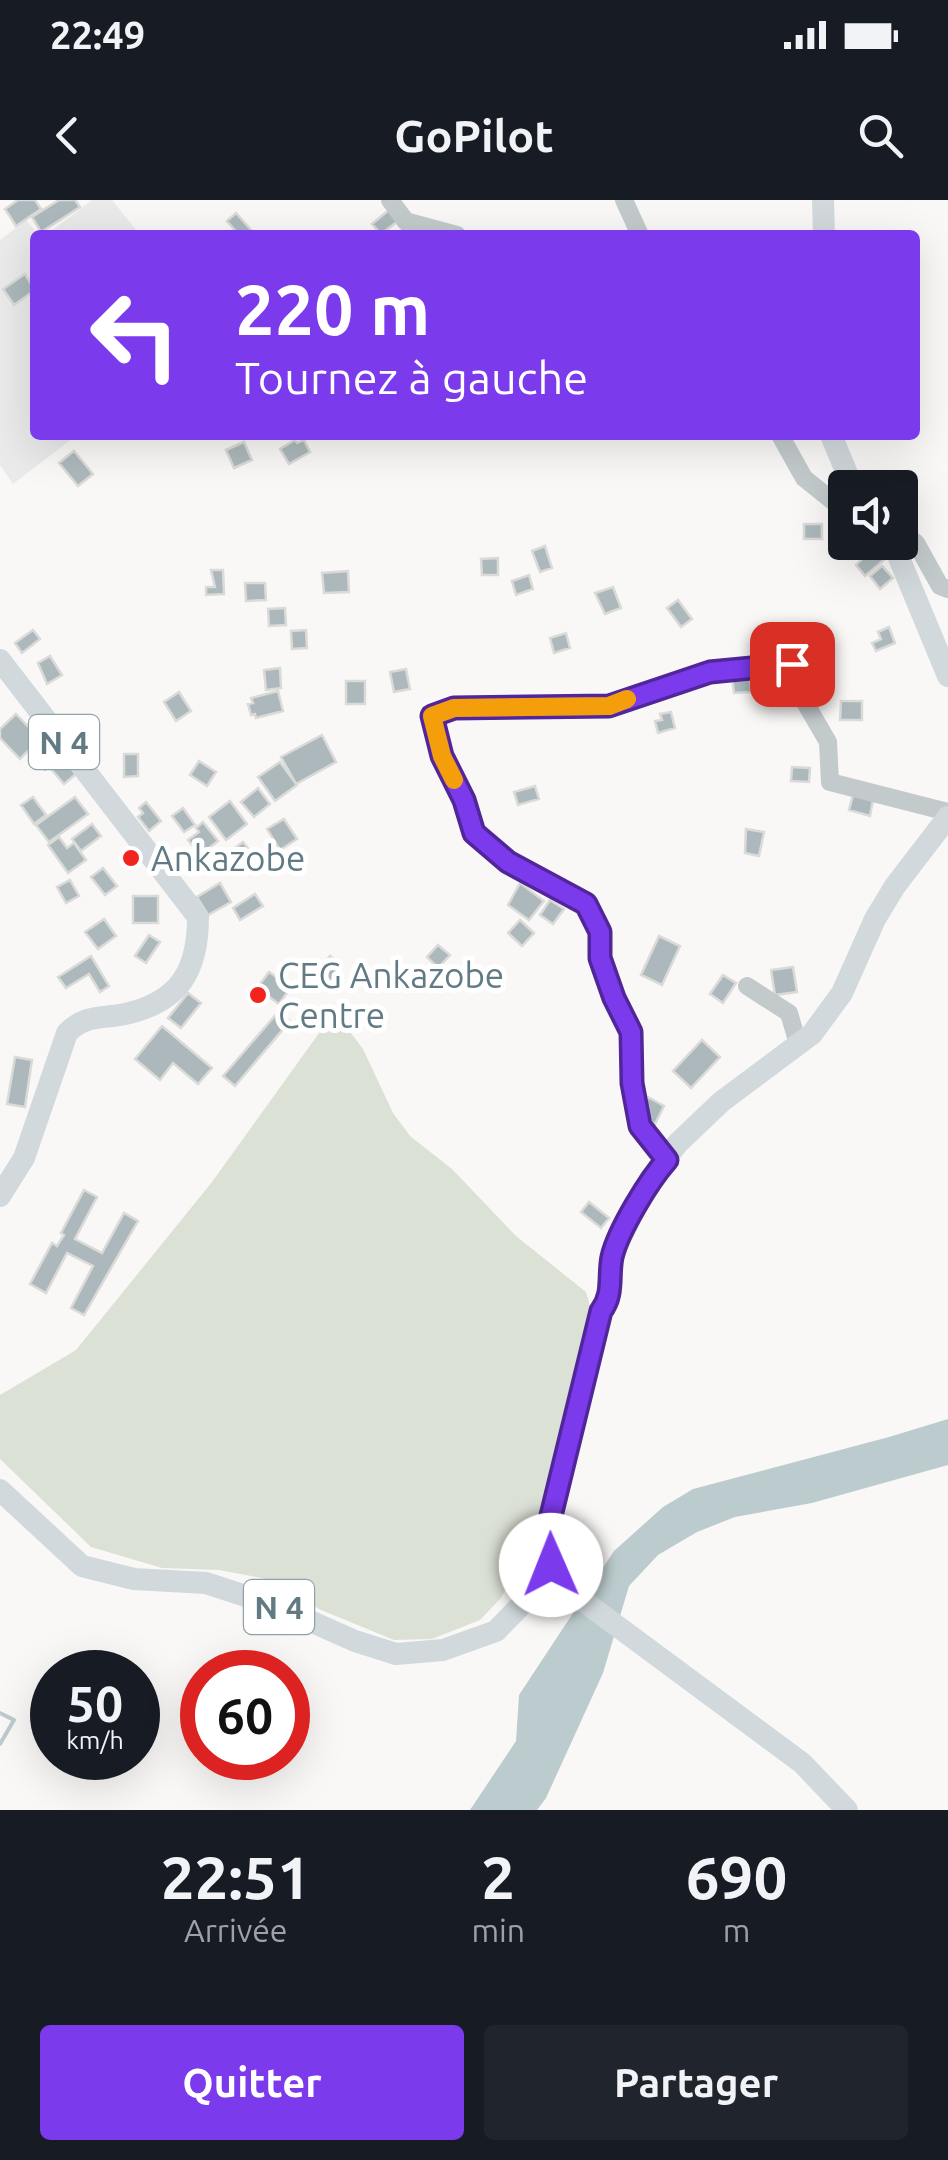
<!DOCTYPE html>
<html lang="fr">
<meta charset="utf-8">
<style>
body{margin:0;font-family:Ubuntu,sans-serif;background:#20242c;color:#f1f3f6;height:100vh;display:flex;flex-direction:column;font-size:38px;white-space:nowrap}
*{box-sizing:border-box;margin:0}
p{font-size:32px;color:#9ea1a6}
.icon{flex:none;width:55px;height:55px;fill:none;stroke:currentColor;stroke-width:2;stroke-linecap:round;stroke-linejoin:round}
.map{position:relative;height:1610px;overflow:hidden}
.side{display:flex;flex-direction:column;background:#171b24;flex:1}
.side>*{flex:none}
.hud{position:absolute;left:30px;top:30px;width:890px;height:210px;border-radius:10px;box-shadow:0 10px 40px #0002;background:#7c3aed;color:#fff;overflow:hidden}
.controls{position:absolute;left:828px;top:270px;display:grid;gap:20px}
.controls a{display:grid;place-items:center;width:90px;height:90px;border-radius:10px;background:#171b24;box-shadow:0 10px 40px #0002;font-size:50px}
.speed{position:absolute;left:30px;top:1450px;display:flex;gap:20px;font-size:50px;font-weight:700;text-align:center}
.speed>*{display:grid;place-content:center;width:130px;height:130px;border-radius:50%;background:#171b24;box-shadow:0 10px 40px #0002;line-height:1}
.speed small{font-size:25px;font-weight:400}
.speed .limit{border:15px solid #d22;background:#fff;color:#111}
.pin{position:absolute;display:grid;place-items:center;width:85px;height:85px;color:#fff;margin:-42px;border-radius:20px;box-shadow:0 5px 15px #0006}
.me{position:absolute;width:110px;margin:-55px;rotate:359deg;stroke-linejoin:round;filter:drop-shadow(0 0 8px #0008)}
.turn{display:flex;align-items:center;gap:35px;height:210px;padding:0 40px;font-size:45px}
.turn .icon{width:130px;height:130px;stroke-width:2.5}
.turn b{display:block;font-size:70px;line-height:85px}
.eta{display:flex;justify-content:space-evenly;align-items:center;height:170px;text-align:center}
.eta b{font-size:60px;font-weight:700;line-height:70px}
.primary-button{display:flex;gap:20px;margin-top:auto;padding:20px 40px}
.primary-button a{flex:1;height:115px;border-radius:10px;background:#7c3aed;color:#fff;font-size:40px;font-weight:700;line-height:115px;text-align:center}
.primary-button a+a{background:#20242c;color:#f1f3f6}
.status{display:flex;justify-content:space-between;align-items:center;height:70px;padding:0 50px;background:#171b24;direction:ltr}
.status svg{height:28px;fill:currentColor}
header{display:flex;justify-content:space-between;align-items:center;height:130px;padding:0 40px;background:#171b24;font-size:45px;font-weight:700}
.map>svg:first-child{display:block}
.built{fill:#e9eae9}
.green{fill:#dce1d6}
.water{fill:#bcccce}
.lines{fill:none;stroke-linecap:round;stroke-linejoin:round}
.stream{stroke:#bcccce;stroke-width:4}
.building{fill:#acb8bb;stroke:#dadad8;stroke-width:2.5}
.minor{stroke:#c3cacc;stroke-width:18}
.major{stroke:#d2d9dc;stroke-width:22}
.route-casing{stroke:#51269a;stroke-width:25}
.route{stroke:#7c3aed;stroke-width:18}
.slow{stroke:#f59e0b;stroke-width:18}
.poi-dot{fill:#f1251d;stroke:#fff;stroke-width:4}
.labels{text-anchor:middle;dominant-baseline:central;stroke-width:10;stroke-linejoin:round;paint-order:stroke}
.shield{fill:#fff;stroke:#90a2a8;stroke-width:2.5}
.shield-label{font-size:32px;font-weight:bold;fill:#617a83}
.poi-label{font-size:35px;fill:#617a83;stroke:#fff;text-anchor:start}
</style>
<div class="status"><b>22:49</b><svg viewBox="0 0 49 12"><path d="M0 12V9h3v3zM5 12V6h3v6zM10 12V3h3v9zM15 12V0h3v12zM26 1h20v11H26zM47 4h2v5h-2z"/></svg></div>
<header><svg class="icon" aria-label="back" viewBox="0 0 24 24"><path d="M15 5l-7 7 7 7"/></svg>GoPilot<svg class="icon" aria-label="search" viewBox="0 0 24 24"><circle cx="10" cy="10" r="6"/><path d="M15 15l6 6"/></svg></header>
<div class="map">
<svg width="948" height="1610" viewBox="0 0 948 1610">
<rect width="100%" height="100%" fill="#f9f8f6"/>
<!-- built -->
<path class="built" d="M92,0H112L140,35H46Z
M26,20L39,35H35V235H77L13,284L0,265V40Z"/>
<!-- green -->
<path class="green" d="M338,816L363,849L393,913L410,936L452,969L516,1036L586,1092L596,1126L551,1280L524,1356L501,1398L480,1420L432,1439L394,1440L321,1410L262,1378L219,1370L162,1368L91,1347L0,1259V1195L76,1150L212,982L322,829Z"/>
<!-- water -->
<path class="water" d="M948,1219V1265L812,1303L735,1317L697,1332L658,1355L629,1386L603,1473L546,1598L537,1610H470L516,1541L519,1495L614,1351L663,1307L693,1289L889,1237Z"/>
<g class="lines">
<!-- stream -->
<path class="stream" d="M0,1513L14,1520L0,1544"/>
</g>
<!-- building -->
<path class="building" d="M18,0H35L41,9L16,26L5,9Z
M59,0H75L80,7L41,32L32,17Z
M389,10L398,21L381,34L372,24Z
M236,13L251,30L245,35H239L227,21Z
M25,74L35,90L14,105L3,89Z
M295,240L297,243L304,240L310,252L289,264L280,249Z
M244,242L252,260L234,268L226,250Z
M74,251L93,274L78,286L59,263Z
M804,324H822V339H804Z
M872,342L886,358L865,376L856,365L864,357L860,352Z
M545,346L552,368L540,372L532,351Z
M498,358V375H482L481,359Z
M882,366L893,378L880,389L870,376Z
M211,370H223L224,394L206,395V387H215Z
M348,371L349,392L324,393L322,373Z
M529,375L533,389L516,395L512,381Z
M245,383H265L266,400L246,401Z
M613,387L621,408L605,414L595,393Z
M678,400L692,419L681,427L667,408Z
M285,408L286,425L269,426L268,409Z
M889,427L895,443L876,451L872,443L881,439L878,432Z
M33,430L40,439L22,453L15,443Z
M306,430L307,448L292,449L291,431Z
M566,433L570,448L554,453L550,438Z
M50,456L62,475L47,484L38,463Z
M280,468L281,488L266,490L264,470Z
M406,469L410,489L394,492L390,472Z
M750,476L751,492L734,493L732,477Z
M346,481H365V504H346Z
M278,491L283,511L256,518L255,514L251,515L248,504L253,503L251,498Z
M179,492L191,511L176,521L164,502Z
M841,501H862V520H840Z
M671,512L675,528L658,533L655,521L662,520L660,514Z
M16,514L40,539L20,559L0,538V529Z
M322,535L336,562L296,584L281,557Z
M51,544L62,556L45,570L35,557Z
M124,554H138V576L124,577Z
M63,559L76,574L64,584L51,569Z
M199,561L216,572L207,586L190,575Z
M280,562L297,585L275,601L258,577Z
M792,567L810,568L809,582L791,581Z
M535,586L539,599L518,605L514,592Z
M258,588L270,604L254,617L241,602Z
M853,595L873,600L870,616L849,610Z
M33,597L46,615L34,624L21,605Z
M75,597L88,614L49,642L36,625Z
M230,601L247,624L226,640L209,617Z
M146,602L161,621L149,631L138,617L143,613L139,608Z
M183,608L195,625L184,632L172,616Z
M284,619L297,639L280,650L267,629Z
M203,622L218,641L200,655L188,640L199,632L196,628Z
M92,624L101,636L81,651L72,639Z
M746,629L764,632L759,656L745,653Z
M59,637L67,648L74,643L86,660L68,673L48,645Z
M243,642L254,656L239,668L227,654Z
M103,668L117,686L105,695L91,677Z
M70,680L79,696L66,703L57,687Z
M220,683L231,702L208,715L197,697Z
M520,683L544,701L529,720L508,705Z
M255,694L263,706L240,720L233,708Z
M133,696H158V723H133Z
M550,700L564,709L553,724L540,715Z
M104,719L116,736L98,749L85,732Z
M520,720L534,733L522,746L508,733Z
M149,735L160,742L146,763L135,756Z
M659,736L680,746L662,785L641,775Z
M438,745L450,755L438,768L427,757Z
M91,756L109,786L100,792L89,774L66,788L58,777Z
M330,756L343,765L331,781L318,772Z
M793,767L797,792L775,795L771,770Z
M269,772L291,787L279,804L257,788Z
M723,775L736,783L723,803L710,794Z
M188,793L201,803L181,828L168,818Z
M279,811L290,821L235,886L223,876Z
M162,826L212,868L198,884L173,863L160,880L135,859Z
M702,840L720,857L691,888L673,871Z
M15,857L32,860L25,907L7,904Z
M648,897L664,906L655,924L642,918L648,907L644,904Z
M84,990L97,997L75,1039L102,1053L124,1013L138,1021L84,1115L71,1108L93,1066L67,1053L46,1093L30,1084L52,1043L57,1046L64,1035L61,1033Z
M589,1002L609,1018L601,1028L581,1012Z"/>
<g class="lines">
<!-- minor -->
<path class="minor" d="M390,0L411,28
M624,0L640,35
M405,21L457,35
M780,235L804,278L845,311
M900,330L916,343L940,386L948,389
M747,786L789,813L798,844
M667,959L639,927L632,883L631,831L618,810L600,759L603,741L595,721L586,705L508,662L475,633L464,601L442,556L433,516C452,509 467,506 487,510L609,506L710,471L792,464L803,499L828,542L830,582L948,612"/>
<!-- major -->
<path class="major" d="M823,0L824,35
M831,235L853,288
M889,342L897,353L948,476
M0,460L198,717C198,770 180,802 125,814C102,819 85,814 67,833L24,958L0,996
M0,1290L82,1366L134,1379L206,1383L276,1406L355,1441L396,1454L443,1450L496,1431L528,1398L545,1386H563
M847,1610L802,1563L563,1386C551,1364 547,1348 549,1324L601,1111L609,1099L612,1055L650,979L678,943L721,902L812,834L842,793L875,719L895,686L948,617"/>
</g>
<g class="lines">
<!-- route casing -->
<g class="route-casing">
<path id="route" d="M551,1365L548,1346L549,1324L601,1111C614,1094 608,1077 612,1057C618,1031 649,980 667,960L640,926L632,883L631,832L614,798L600,758V732L586,704L508,662L474,633L464,600L442,556L432,516L454,508L609,506L710,472L792,464"/>
</g>
<!-- route -->
<use href="#route" class="route"/>
<!-- slow -->
<path class="slow" d="M454,580L442,556L432,516L454,508L609,506L627,499"/>
</g>
<!-- markers -->
<g class="poi-dot">
<circle cx="131" cy="658" r="10"/>
<circle cx="258" cy="795" r="10"/>
</g>
<g class="labels">
<!-- shield labels -->
<g class="shield">
<rect x="29" y="515" width="70" height="54" rx="8"/>
<rect x="244" y="1380" width="70" height="54" rx="8"/>
</g>
<g class="shield-label">
<text x="64" y="542">N 4</text>
<text x="279" y="1407">N 4</text>
</g>
<!-- poi labels -->
<g class="poi-label">
<text x="151" y="658">Ankazobe</text>
<text x="278" y="775">CEG Ankazobe<tspan x="278" dy="40">Centre</tspan></text>
</g>
</g>
</svg>
<div class="controls">
<a><svg class="icon" aria-label="sound" viewBox="0 0 24 24"><path d="M4 9h4l5-4v14l-5-4H4zM17 9q2 3 0 6"/></svg></a>
</div>
<div class="speed"><div>50<small>km/h</small></div><div class="limit">60</div></div>
<div class="pin" style="left:792px;top:464px;background:#d93025"><svg class="icon" aria-label="arrive" viewBox="0 0 24 24"><path d="M6 21V4h12l-3 4 3 4H6"/></svg></div>
<svg class="me" style="left:551px;top:1365px" viewBox="-20 -20 40 40"><circle r="19" fill="#fff"/><path d="M0-13L10 11 0 6-10 11z" fill="#7c3aed"/></svg>
<div class="hud">
<div class="turn"><svg class="icon" aria-label="left" viewBox="0 0 24 24"><path d="M17 20v-9H6M10 6l-5 5 5 5"/></svg><div><b>220 m</b>Tournez à gauche</div></div>
</div>
</div>
<section class="side">
<div class="eta">
<div><b>22:51</b><p>Arrivée</p></div>
<div><b>2</b><p>min</p></div>
<div><b>690</b><p>m</p></div>
</div>
<div class="primary-button"><a>Quitter</a><a>Partager</a></div>
</section>
